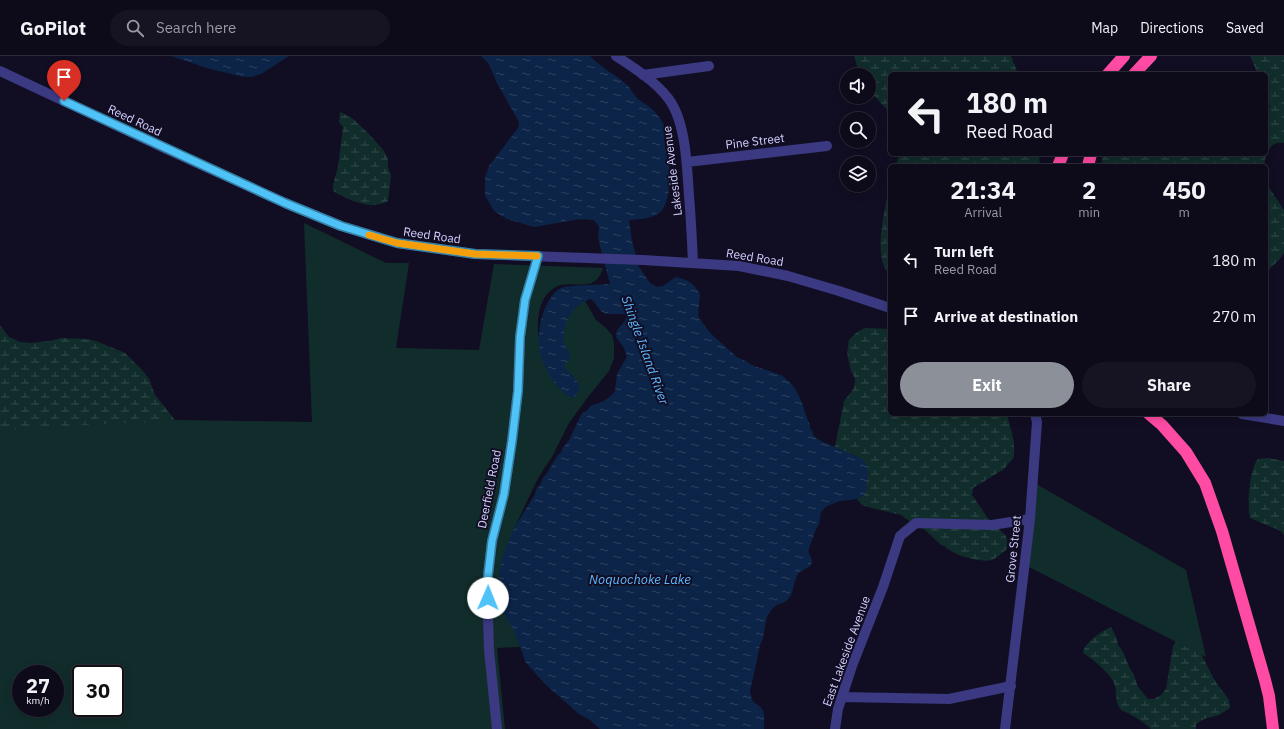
<!DOCTYPE html>
<style>
body{margin:0;font-family:"IBM Plex Sans",sans-serif;background:#161323;color:#f1f3f6;height:100vh;display:flex;flex-direction:column;font-size:15px;white-space:nowrap}
*{box-sizing:border-box;margin:0}
p{font-size:13px;color:#9a9aa2}
.icon{flex:none;width:22px;height:22px;fill:none;stroke:currentColor;stroke-width:2;stroke-linecap:round;stroke-linejoin:round}
.map{position:relative;flex:1;overflow:hidden}
.panel{position:absolute;left:888px;top:108px;width:380px;height:252px;display:flex;flex-direction:column;background:#0d0a1a;border-radius:6px;box-shadow:0 2px 10px #0003,0 0 0 1px #2d2b39}
.panel>*{flex:none}
.guide{position:absolute;left:888px;top:16px;width:380px;height:84px;border-radius:6px;box-shadow:0 2px 10px #0003,0 0 0 1px #2d2b39;background:#0d0a1a;color:#f1f3f6;overflow:hidden}
.fabs{position:absolute;left:840px;top:12px;display:grid;gap:8px}
.fabs a{display:grid;place-items:center;width:36px;height:36px;border-radius:50%;background:#0d0a1a;box-shadow:0 2px 10px #0003,0 0 0 1px #2d2b39;font-size:20px}
.speed{position:absolute;left:12px;top:609px;display:flex;gap:8px;font-size:20px;font-weight:700;text-align:center}
.speed>*{display:grid;place-content:center;width:52px;height:52px;border-radius:50%;background:#0d0a1a;box-shadow:0 2px 10px #0003,0 0 0 1px #2d2b39;line-height:1}
.speed small{font-size:10px;font-weight:400}
.speed .limit{border:2px solid #111;border-radius:6px;background:#fff;color:#111}
.pin{position:absolute;display:grid;place-items:center;width:34px;height:34px;color:#fff;margin:-41px -17px;border-radius:50% 50% 50% 0;rotate:-45deg;box-shadow:0 0 4px #0007}
.pin .icon{rotate:45deg}
.me{position:absolute;width:44px;margin:-22px;rotate:1deg;stroke-linejoin:round;filter:drop-shadow(0 0 3px #0008)}
.turn{display:flex;align-items:center;gap:14px;height:84px;padding:0 12px;font-size:18px}
.turn .icon{width:52px;height:52px;stroke-width:2.5}
.turn b{display:block;font-size:28px;line-height:34px}
.eta{display:flex;justify-content:space-evenly;align-items:center;height:68px;text-align:center}
.eta b{font-size:24px;font-weight:700;line-height:28px}
.action{display:flex;gap:8px;margin-top:auto;padding:8px 12px}
.action a{flex:1;height:46px;border-radius:24px;background:#8c9099;color:#fff;font-size:16px;font-weight:700;line-height:46px;text-align:center}
.action a+a{background:#161323;color:#f1f3f6}
ul{padding:0;list-style:none}
li{display:flex;align-items:center;gap:12px;height:56px;padding:0 12px}
li div{flex:1}
li b{display:block;font-size:15px}
li em{font-style:normal}
header{display:flex;align-items:center;gap:24px;box-sizing:border-box;height:56px;padding:0 20px;background:#0d0a1a;border-bottom:1px solid #2d2b39}
header strong{font-size:19px}
nav{display:flex;gap:22px;margin-inline-start:auto;font-size:14px}
.search{width:280px;height:36px;background:#161323;display:flex;align-items:center;gap:10px;box-sizing:border-box;padding:0 14px;border-radius:22px;color:#9a9aa2;font-size:15px}
.map>svg:first-child{display:block}
.wetland{fill:url(#wetland-marsh)}
.park{fill:#112d2b;fill-rule:evenodd}
.water{fill:url(#water-ripples)}
.lines{fill:none;stroke-linecap:round;stroke-linejoin:round}
.minor{stroke:#3a3982;stroke-width:10}
.tertiary{stroke:#3a3982;stroke-width:10}
.motorway{stroke:#ff4ba4;stroke-width:12}
.route-casing{stroke:#337fa1;stroke-width:10}
.route{stroke:#4fc3f7;stroke-width:7}
.slow{stroke:#f59e0b;stroke-width:7}
.labels{text-anchor:middle;dominant-baseline:central;stroke-width:4;stroke-linejoin:round;paint-order:stroke}
.street-label{font-size:12px;fill:#d4d0ff;stroke:#110e23}
.water-label{font-size:13px;font-style:italic;fill:#5eb7ff;stroke:#110e23}
</style>
<header>
<strong>GoPilot</strong>
<div class="search"><svg class="icon" aria-label="search" viewBox="0 0 24 24"><circle cx="10" cy="10" r="6"/><path d="M15 15l6 6"/></svg>Search here</div>
<nav><a>Map</a><a>Directions</a><a>Saved</a></nav>
</header>
<div class="map">
<svg width="1284" height="673" viewBox="0 0 1284 673">
<defs>
<pattern id="wetland-marsh" width="20" height="14" patternUnits="userSpaceOnUse"><rect width="20" height="14" fill="#112d2b"/><path d="M1 5h8M5 5V1M11 12h8M15 12V8" fill="none" stroke="#334a4b"/></pattern>
<pattern id="water-ripples" width="26" height="14" patternUnits="userSpaceOnUse"><rect width="26" height="14" fill="#0c2448"/><path d="M2 4q2-2 4 0t4 0M15 11q2-2 4 0t4 0" fill="none" stroke="#2e4363"/></pattern>
</defs>
<rect width="100%" height="100%" fill="#110e23"/>
<!-- wetland -->
<path class="wetland" d="M854,0H1011L1018,18H890V57L869,34V19H860Z
M1250,0H1284V87C1273,86 1272,89 1266,98V56L1270,51L1266,37V18H1258Z
M340,56L352,62L369,78L384,95L388,103V112L391,119L388,145C371,155 349,144 333,135V129L338,111L343,71L339,66Z
M899,98H1039L1040,110H896Z
M1103,98H1266L1264,110H1101Z
M1266,127L1284,154V197L1278,205L1266,216Z
M890,129V218C871,204 886,149 890,129Z
M0,269L9,281L20,286L31,287L49,285L62,282L87,283L96,285L125,297L143,315L149,323L155,339L175,364L185,371L120,503L115,652V618H55L0,612Z
M865,272L890,273V358H1007L1014,386V401L1004,413L973,432L972,439L987,461L1005,479L1007,483V493C1003,496 997,502 992,504C982,507 951,499 945,490L941,489L924,473L916,470L901,459L868,451L862,449L857,443L864,439L862,403L835,391L844,345L854,332L855,323L851,315L847,297L849,284L857,276Z
M1268,402L1284,405V479L1281,475L1250,462C1247,449 1249,414 1258,403Z
M1111,571L1117,583L1118,589L1123,596L1130,613L1133,617L1138,631L1148,643H1154L1161,639L1166,633L1173,590L1178,582L1200,596L1215,625L1229,644L1230,652L1219,659L1204,663L1196,668V673H1151C1148,669 1127,655 1122,655C1112,642 1119,636 1113,625C1109,617 1091,601 1083,597C1084,587 1102,575 1111,571Z"/>
<!-- park -->
<path class="park" d="M304,167L386,207H409L396,292L479,294L494,208L603,212C595,238 576,224 558,230C536,239 535,272 541,291L555,266L584,243L596,264L605,271L612,279L614,287V302L609,315L588,341L569,367L553,399L538,422L514,473L535,590L497,592L505,673H0V374L180,364L312,366ZM21,618H55V652H21ZM81,618H115V652H81Z
M1031,425L1186,514L1206,601L1025,509Z"/>
<!-- water -->
<path class="water" d="M171,0H289L261,18L251,21H244L210,13Z
M481,0H590C601,12 615,18 627,29C631,33 634,39 638,43C646,49 654,53 659,61C668,72 663,78 665,90C665,95 665,91 667,96C671,109 672,148 659,157C651,163 639,163 629,164L632,185L639,211L650,227L657,231L663,230L676,221C689,224 693,227 700,238L698,260L709,276L738,302C744,303 748,307 754,310C762,313 770,315 778,318C793,324 802,343 805,357C807,363 810,366 810,372L813,376V379L819,384L862,403L867,409L868,415L866,435L864,439L857,443L840,445L827,450L821,456L819,468L816,473L808,495L812,504L811,509C806,514 799,514 797,520C793,528 794,536 788,543C785,547 781,547 777,549C773,551 769,557 767,561C764,570 765,580 760,589L750,636L753,646C767,654 764,658 764,673H600L590,664L579,658L545,628L526,607L514,575L505,559L501,547L498,543L496,534L502,502L513,474L534,440L537,432L540,429L543,422L547,417L558,399L561,397L562,393L569,384L582,357L587,355L590,350L604,345L612,339L615,335L617,318L627,301L624,292L616,281L617,274L625,265L627,259C619,256 608,261 601,255C598,252 595,246 591,243C576,247 566,261 564,277C564,280 563,284 564,286C567,299 577,295 564,310L565,312C573,321 589,333 572,342C557,335 543,312 540,296C536,277 543,242 561,232C566,229 601,229 610,228L598,182L599,171L594,164L580,163L534,171L507,163L494,155L485,139V122L489,110L518,72L519,66L496,25L489,8Z"/>
<g class="lines">
<!-- minor -->
<path class="minor" d="M616,0C633,11 656,26 668,42C686,65 687,111 689,140C691,162 692,185 693,207
M643,19L709,10
M687,106L827,90
M842,641L949,643L1011,630
M497,673L489,594L487,528L492,485L504,438L512,385L518,335L520,281L525,244L538,200
M835,673L838,653L852,610L883,531L900,480L916,467L992,469L1030,463
M1005,673L1030,463L1037,366L1035,358"/>
<!-- tertiary -->
<path class="tertiary" d="M0,15L162,91L285,147L341,170L397,187L475,198L643,204L739,210L788,220L839,235L890,252
M1242,358L1284,365"/>
<!-- motorway -->
<path class="motorway" d="M1108,18L1124,0
M1134,18L1151,0
M1058,110L1063,98
M1088,110L1091,98
M1149,358L1162,369L1186,396L1205,427L1222,475L1265,624L1269,640L1273,673"/>
</g>
<g class="lines">
<!-- route casing -->
<g class="route-casing">
<path id="route" d="M64,45L285,147L341,170L397,187L475,198L538,200L525,244L520,281L518,335L512,385L504,438L492,485L487,528L488,542"/>
</g>
<!-- route -->
<use href="#route" class="route"/>
<!-- slow -->
<path class="slow" d="M369,179L397,187L475,198L537,200"/>
</g>
<g class="labels">
<!-- street labels -->
<g class="street-label">
<text transform="translate(135 64) rotate(25)">Reed Road</text>
<text transform="translate(755 85) rotate(-7)">Pine Street</text>
<text transform="translate(672 115) rotate(-97)">Lakeside Avenue</text>
<text transform="translate(432 179) rotate(8)">Reed Road</text>
<text transform="translate(755 201) rotate(9)">Reed Road</text>
<text transform="translate(489 433) rotate(-79)">Deerfield Road</text>
<text transform="translate(1013 493) rotate(-84)">Grove Street</text>
<text transform="translate(846 595) rotate(-70)">East Lakeside Avenue</text>
</g>
<!-- water labels -->
<g class="water-label">
<text transform="translate(645 294) rotate(70)">Shingle Island River</text>
<text x="640" y="523">Noquochoke Lake</text>
</g>
</g>
</svg>
<div class="fabs">
<a><svg class="icon" aria-label="sound" viewBox="0 0 24 24"><path d="M4 9h4l5-4v14l-5-4H4zM17 9q2 3 0 6"/></svg></a>
<a><svg class="icon" aria-label="search" viewBox="0 0 24 24"><circle cx="10" cy="10" r="6"/><path d="M15 15l6 6"/></svg></a>
<a><svg class="icon" aria-label="layers" viewBox="0 0 24 24"><path d="M12 4l9 5-9 5-9-5zM3 14l9 5 9-5"/></svg></a>
</div>
<div class="speed"><div>27<small>km/h</small></div><div class="limit">30</div></div>
<div class="pin" style="left:64px;top:45px;background:#d93025"><svg class="icon" aria-label="arrive" viewBox="0 0 24 24"><path d="M6 21V4h12l-3 4 3 4H6"/></svg></div>
<svg class="me" style="left:488px;top:542px" viewBox="-20 -20 40 40"><circle r="19" fill="#fff"/><path d="M0-13L10 11 0 6-10 11z" fill="#4fc3f7"/></svg>
<div class="guide">
<div class="turn"><svg class="icon" aria-label="left" viewBox="0 0 24 24"><path d="M17 20v-9H6M10 6l-5 5 5 5"/></svg><div><b>180 m</b>Reed Road</div></div>
</div>
<section class="panel">
<div class="eta">
<div><b>21:34</b><p>Arrival</p></div>
<div><b>2</b><p>min</p></div>
<div><b>450</b><p>m</p></div>
</div>
<ul>
<li><svg class="icon" aria-label="left" viewBox="0 0 24 24"><path d="M17 20v-9H6M10 6l-5 5 5 5"/></svg><div><b>Turn left</b><p>Reed Road</p></div><em>180 m</em></li>
<li><svg class="icon" aria-label="arrive" viewBox="0 0 24 24"><path d="M6 21V4h12l-3 4 3 4H6"/></svg><div><b>Arrive at destination</b></div><em>270 m</em></li>
</ul>
<div class="action"><a>Exit</a><a>Share</a></div>
</section>
</div>
